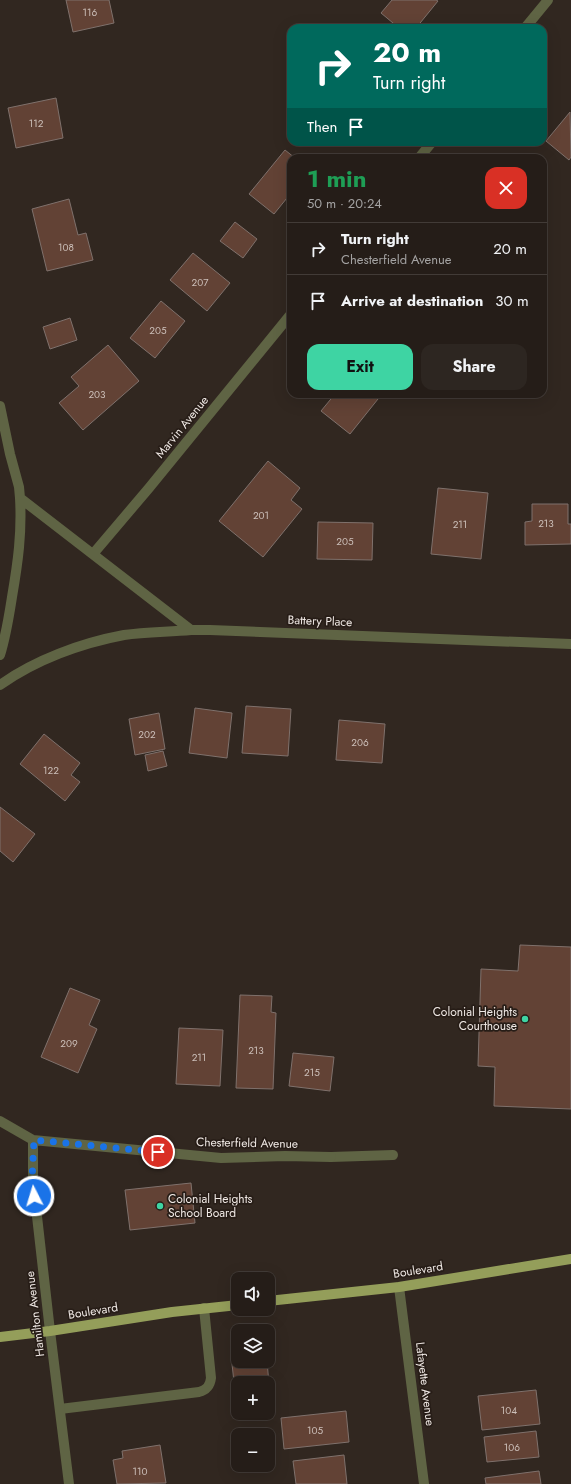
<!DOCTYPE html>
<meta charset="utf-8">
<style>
body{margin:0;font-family:Jost,sans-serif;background:#2d2621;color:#f1f3f6;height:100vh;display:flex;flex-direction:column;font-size:15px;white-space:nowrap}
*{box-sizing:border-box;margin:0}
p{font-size:13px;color:#a3a2a2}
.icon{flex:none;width:22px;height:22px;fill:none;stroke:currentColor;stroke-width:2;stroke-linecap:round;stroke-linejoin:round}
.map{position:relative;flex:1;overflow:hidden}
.details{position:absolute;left:287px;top:154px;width:260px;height:244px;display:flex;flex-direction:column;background:#251d18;border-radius:12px;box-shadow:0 4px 16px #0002,0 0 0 1px #423b37}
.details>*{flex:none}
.guide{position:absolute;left:287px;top:24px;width:260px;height:122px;border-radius:12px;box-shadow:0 4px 16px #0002,0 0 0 1px #423b37;background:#00695c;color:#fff;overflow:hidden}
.controls{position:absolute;left:231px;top:1272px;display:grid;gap:8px}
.controls a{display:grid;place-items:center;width:44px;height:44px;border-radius:8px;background:#251d18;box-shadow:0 4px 16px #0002,0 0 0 1px #423b37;font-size:20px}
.pin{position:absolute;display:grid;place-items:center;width:34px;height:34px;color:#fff;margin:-17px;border:2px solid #fff;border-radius:50%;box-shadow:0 1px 4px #0007}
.me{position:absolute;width:44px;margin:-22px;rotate:355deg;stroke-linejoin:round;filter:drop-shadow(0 0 3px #0008)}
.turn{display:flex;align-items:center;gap:14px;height:84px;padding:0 20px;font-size:18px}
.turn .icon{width:52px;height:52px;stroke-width:2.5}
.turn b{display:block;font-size:28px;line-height:34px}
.then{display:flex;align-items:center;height:38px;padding:0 20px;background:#0003;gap:8px;font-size:15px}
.round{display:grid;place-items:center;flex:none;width:42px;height:42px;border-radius:12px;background:#2d2621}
.head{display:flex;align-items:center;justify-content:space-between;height:68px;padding:0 20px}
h1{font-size:24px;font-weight:700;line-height:30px;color:#1e9e55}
.cta{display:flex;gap:8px;margin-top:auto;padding:8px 20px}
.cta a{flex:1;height:46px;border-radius:12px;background:#3ed4a3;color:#111;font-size:16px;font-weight:700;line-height:46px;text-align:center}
.cta a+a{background:#2d2621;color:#f1f3f6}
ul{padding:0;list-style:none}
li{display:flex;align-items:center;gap:12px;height:52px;padding:0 20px;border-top:1px solid #423b37}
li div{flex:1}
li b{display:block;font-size:15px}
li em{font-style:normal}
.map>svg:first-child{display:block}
.building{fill:#624235;stroke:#7f716c}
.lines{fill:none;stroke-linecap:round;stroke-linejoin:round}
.service{stroke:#5f6444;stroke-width:10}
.minor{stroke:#5f6444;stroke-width:10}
.tertiary{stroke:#5f6444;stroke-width:10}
.primary{stroke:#949e5a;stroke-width:10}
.route{stroke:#1a73e8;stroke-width:7;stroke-dasharray:0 12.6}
.poi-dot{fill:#3ed4a3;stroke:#271d17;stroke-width:1.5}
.labels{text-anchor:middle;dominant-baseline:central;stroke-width:3.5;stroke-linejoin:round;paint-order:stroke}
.number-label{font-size:10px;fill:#ccbfb9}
.street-label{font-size:12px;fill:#f0e9e5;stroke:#271d17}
.poi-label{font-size:12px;fill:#f0e9e5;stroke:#271d17;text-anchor:end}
</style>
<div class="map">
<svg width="571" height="1484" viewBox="0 0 571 1484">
<rect width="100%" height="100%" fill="#312720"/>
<!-- building -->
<path class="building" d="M66,0H109L114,23L73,32Z
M392,0H436L438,1L416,28H399L381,13Z
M56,98L63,138L16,148L8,108Z
M570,112L571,157L569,160L546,141Z
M285,150L295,158H291V193L274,214L249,194Z
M69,199L78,235L86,233L93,260L47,271L32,209Z
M235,222L257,239L243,258L220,241Z
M193,253L230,283L207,311L170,280Z
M161,301L185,321L155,358L130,338Z
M70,318L77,340L50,349L43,327Z
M108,345L139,381L83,430L59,403L79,386L71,377Z
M335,394H382L350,434L321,411Z
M268,461L300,488L291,500L302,509L263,557L219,521Z
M438,488L488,493L481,559L431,554Z
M532,504H568V524H571V544L525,545V522L532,521Z
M318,522L373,523L372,560L317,559Z
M246,706L291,709L288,756L242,753Z
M195,708L232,713L227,758L189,753Z
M159,713L165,749L135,755L129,719Z
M339,720L385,724L382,763L336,760Z
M44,734L80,763L71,775L80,782L65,801L20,764Z
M163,751L167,766L148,771L145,755Z
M0,807L35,834L13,862L0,851Z
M520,945L571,947V1109L494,1106L495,1067L478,1066L481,969L518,971Z
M70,988L100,1000L89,1025L97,1029L78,1073L41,1057Z
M240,995L272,996L271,1012L276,1013L273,1089L236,1088Z
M179,1028L223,1030L220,1086L176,1084Z
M293,1053L334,1057L330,1091L289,1086Z
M191,1183L195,1223L130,1230L125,1190Z
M238,1354V1361H267L270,1396H268V1383H238V1399L236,1400L231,1355Z
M536,1390L540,1424L482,1430L478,1396Z
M346,1411L349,1442L284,1449L281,1418Z
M536,1431L539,1457L487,1462L484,1437Z
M160,1445L166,1483L117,1484L113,1460L123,1458L122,1451Z
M344,1455L347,1484H296L293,1461Z
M539,1471L541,1484H486L485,1478Z"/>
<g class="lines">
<!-- service -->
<path class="service" d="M331,1157L393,1155
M60,1409L199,1392C207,1390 210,1386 211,1378L204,1308"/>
<!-- minor -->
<path class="minor" d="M525,28L548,0
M419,158L432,142
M0,406L10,454L19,487L20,498L191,630H210L571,644
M93,554L149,488L291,314
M0,655C6,636 9,616 12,597C18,562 22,533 20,498
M0,685C35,660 81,643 124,635C146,632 169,632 191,630
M0,1121L33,1140L221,1158L285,1156L331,1157
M33,1140V1181L50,1331
M399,1287L424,1484"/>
<!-- tertiary -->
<path class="tertiary" d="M50,1331L69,1484"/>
<!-- primary -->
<path class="primary" d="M268,1301L399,1287L571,1259
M0,1337L50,1331L172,1312L238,1305"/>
</g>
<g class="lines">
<!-- route -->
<path class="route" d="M34,1196L32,1181L34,1140L158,1152"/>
</g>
<!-- markers -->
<g class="poi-dot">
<circle cx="525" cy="1019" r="4"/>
<circle cx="160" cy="1206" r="4"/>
</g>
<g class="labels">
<!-- number labels -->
<g class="number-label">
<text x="90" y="12">116</text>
<text x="36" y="123">112</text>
<text x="66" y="247">108</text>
<text x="200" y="282">207</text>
<text x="158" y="330">205</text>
<text x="97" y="394">203</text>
<text x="261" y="515">201</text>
<text x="546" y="523">213</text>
<text x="460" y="524">211</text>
<text x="345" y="541">205</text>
<text x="147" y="734">202</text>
<text x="360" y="742">206</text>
<text x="51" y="770">122</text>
<text x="69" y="1043">209</text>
<text x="256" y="1050">213</text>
<text x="199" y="1057">211</text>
<text x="312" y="1072">215</text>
<text x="509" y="1410">104</text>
<text x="315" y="1430">105</text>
<text x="512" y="1447">106</text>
<text x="140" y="1471">110</text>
</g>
<!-- street labels -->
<g class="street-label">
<text transform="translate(182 427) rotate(-51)">Marvin Avenue</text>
<text transform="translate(320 621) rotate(2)">Battery Place</text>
<text transform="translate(247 1143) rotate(1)">Chesterfield Avenue</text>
<text transform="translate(418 1270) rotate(-9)">Boulevard</text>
<text transform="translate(93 1311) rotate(-9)">Boulevard</text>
<text transform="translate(35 1314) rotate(-97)">Hamilton Avenue</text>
<text transform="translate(425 1384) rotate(83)">Lafayette Avenue</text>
</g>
<!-- poi labels -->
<g class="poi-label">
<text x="517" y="1012">Colonial Heights<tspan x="517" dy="14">Courthouse</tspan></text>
<text x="168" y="1199" text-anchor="start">Colonial Heights<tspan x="168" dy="14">School Board</tspan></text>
</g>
</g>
</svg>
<div class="controls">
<a><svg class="icon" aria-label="sound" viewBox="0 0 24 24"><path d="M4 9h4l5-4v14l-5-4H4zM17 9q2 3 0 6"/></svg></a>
<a><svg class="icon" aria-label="layers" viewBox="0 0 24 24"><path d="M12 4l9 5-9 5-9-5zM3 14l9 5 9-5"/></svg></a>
<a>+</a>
<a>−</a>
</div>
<div class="pin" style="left:158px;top:1152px;background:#d93025"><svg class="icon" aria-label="arrive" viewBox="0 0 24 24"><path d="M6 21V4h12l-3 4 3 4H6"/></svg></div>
<svg class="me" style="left:34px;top:1196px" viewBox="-20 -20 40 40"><circle r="17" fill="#1a73e8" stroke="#fff" stroke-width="3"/><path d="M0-11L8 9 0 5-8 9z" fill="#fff"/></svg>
<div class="guide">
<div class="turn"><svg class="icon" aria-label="right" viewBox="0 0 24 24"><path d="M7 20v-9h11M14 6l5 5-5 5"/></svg><div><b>20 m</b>Turn right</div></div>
<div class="then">Then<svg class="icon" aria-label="arrive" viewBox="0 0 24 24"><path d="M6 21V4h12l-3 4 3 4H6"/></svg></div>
</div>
<section class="details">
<div class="head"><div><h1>1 min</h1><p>50 m · 20:24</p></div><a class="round" style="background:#d93025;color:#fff"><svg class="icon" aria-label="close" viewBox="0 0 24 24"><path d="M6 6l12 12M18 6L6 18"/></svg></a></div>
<ul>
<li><svg class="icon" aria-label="right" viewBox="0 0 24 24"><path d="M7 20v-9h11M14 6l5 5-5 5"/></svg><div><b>Turn right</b><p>Chesterfield Avenue</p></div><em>20 m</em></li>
<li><svg class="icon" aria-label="arrive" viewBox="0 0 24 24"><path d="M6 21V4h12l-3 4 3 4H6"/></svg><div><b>Arrive at destination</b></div><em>30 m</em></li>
</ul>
<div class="cta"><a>Exit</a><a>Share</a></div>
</section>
</div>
